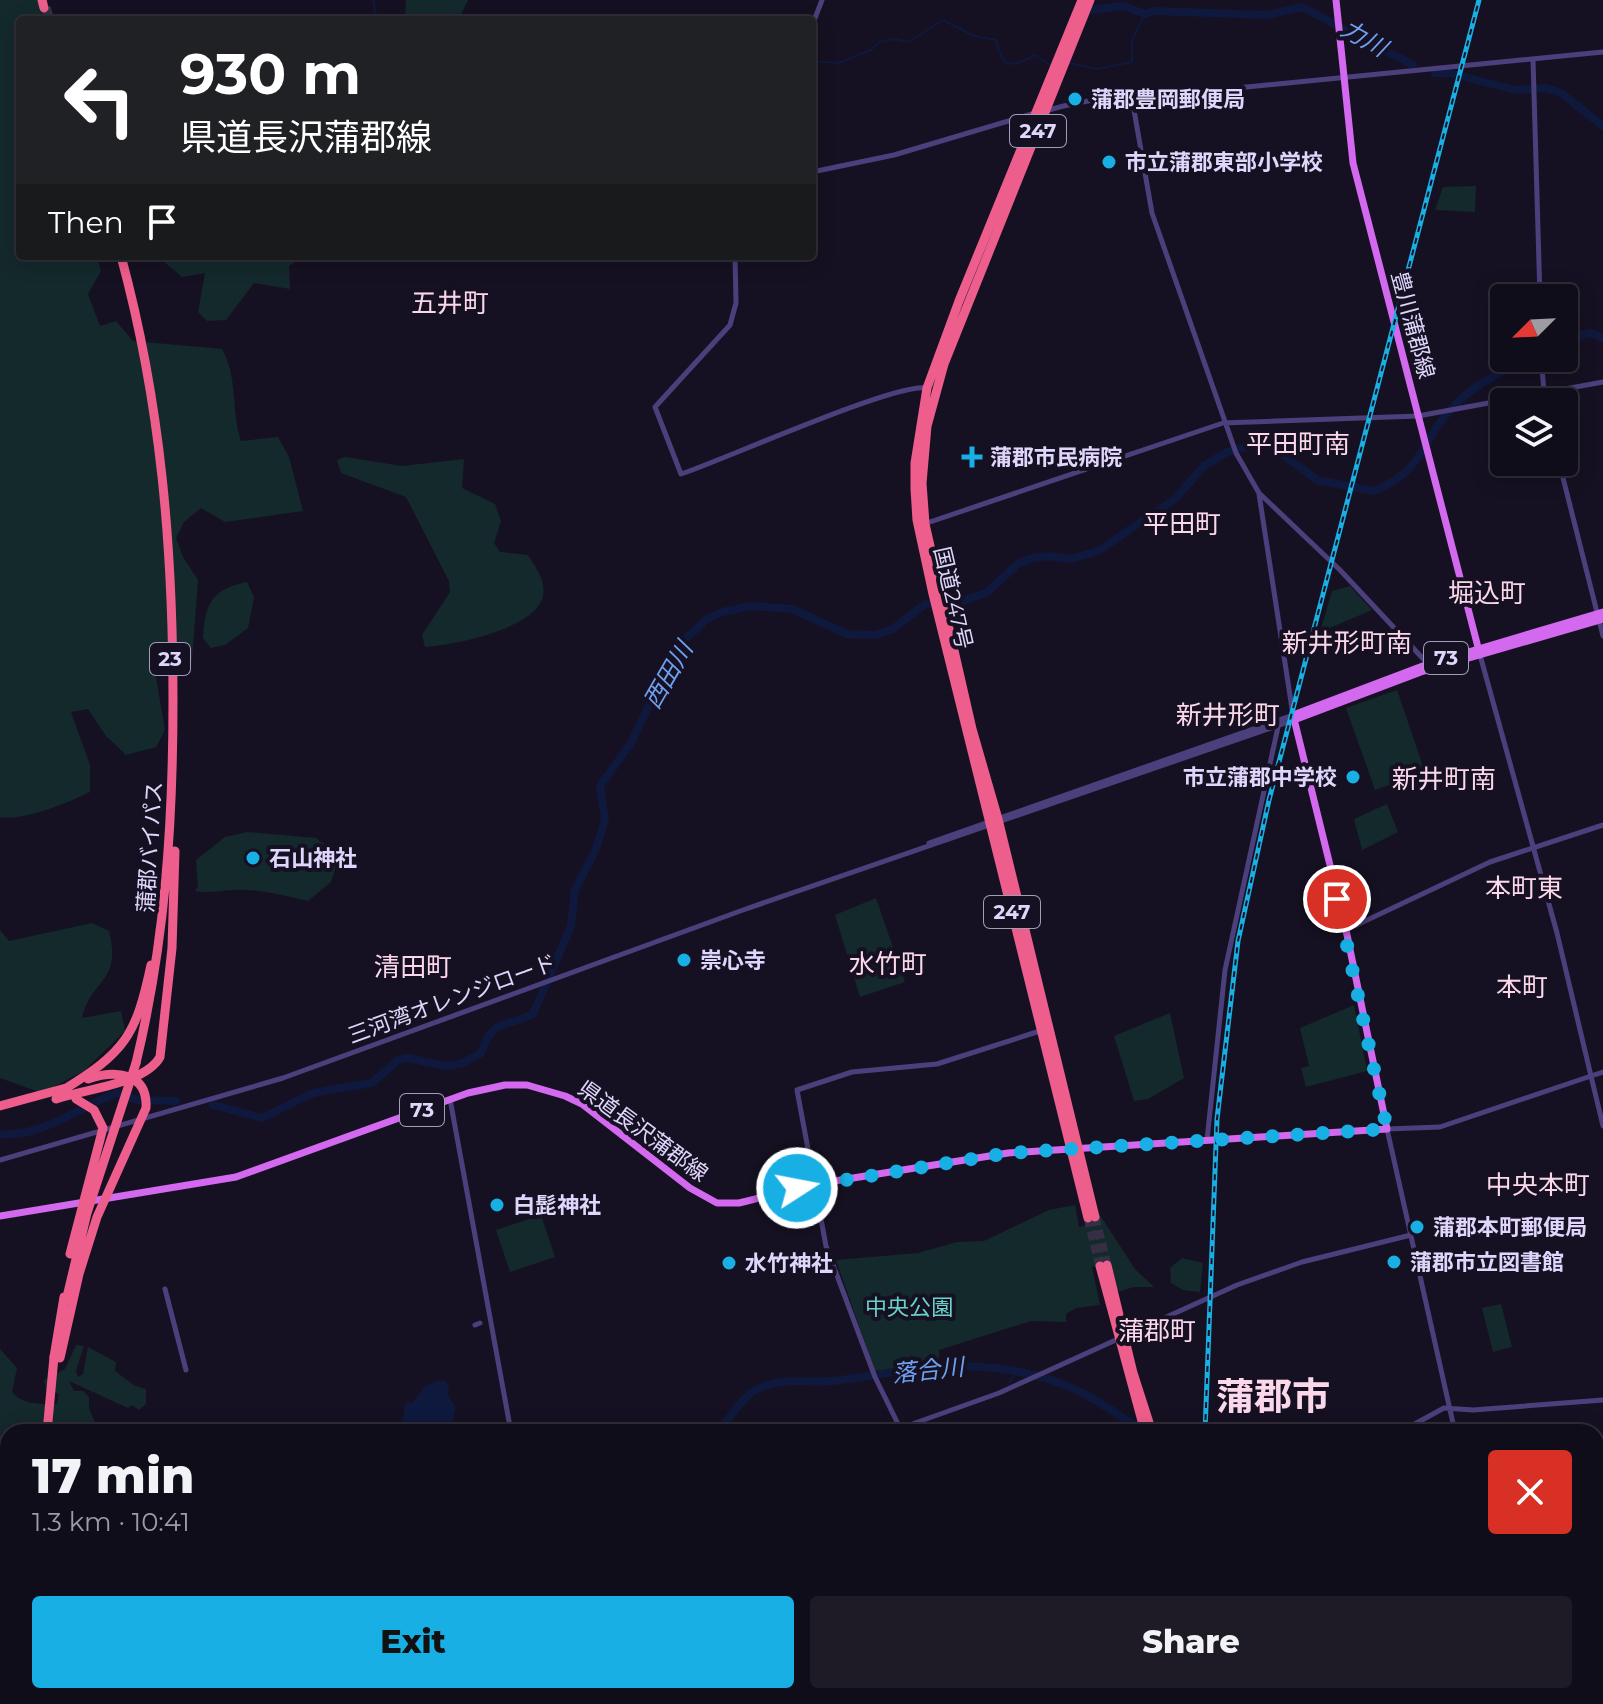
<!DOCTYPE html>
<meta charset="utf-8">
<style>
body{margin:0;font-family:Montserrat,"Noto Sans JP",sans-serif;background:#1e1b27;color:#f1f3f6;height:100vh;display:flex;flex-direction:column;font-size:30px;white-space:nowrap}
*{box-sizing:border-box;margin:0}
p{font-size:26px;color:#9c9ca2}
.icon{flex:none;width:44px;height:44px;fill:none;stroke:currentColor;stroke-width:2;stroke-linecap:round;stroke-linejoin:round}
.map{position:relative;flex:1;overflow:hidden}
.side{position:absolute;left:0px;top:1424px;width:1604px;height:280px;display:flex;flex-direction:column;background:#100d1a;border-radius:24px 24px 0 0;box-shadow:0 4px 20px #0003,0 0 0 2px #302d39}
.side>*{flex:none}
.hud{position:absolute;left:16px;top:16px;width:800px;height:244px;border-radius:8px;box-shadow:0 4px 20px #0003,0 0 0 2px #302d39;background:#202124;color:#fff;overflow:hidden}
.needle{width:52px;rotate:246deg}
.fabs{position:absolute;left:1490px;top:284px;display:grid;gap:16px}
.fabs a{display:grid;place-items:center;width:88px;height:88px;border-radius:8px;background:#100d1a;box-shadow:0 4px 20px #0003,0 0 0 2px #302d39;font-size:40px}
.pin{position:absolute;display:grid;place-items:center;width:68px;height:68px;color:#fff;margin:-34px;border:4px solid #fff;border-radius:50%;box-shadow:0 2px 8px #0007}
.me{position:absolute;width:88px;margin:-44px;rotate:79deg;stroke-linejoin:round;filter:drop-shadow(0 0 6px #0008)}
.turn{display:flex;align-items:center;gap:28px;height:168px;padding:0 32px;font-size:36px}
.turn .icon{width:104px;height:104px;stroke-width:2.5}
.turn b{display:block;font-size:56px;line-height:68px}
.then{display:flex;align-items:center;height:76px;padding:0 32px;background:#0003;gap:16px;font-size:30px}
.round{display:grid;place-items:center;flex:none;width:84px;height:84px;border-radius:8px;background:#1e1b27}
.summary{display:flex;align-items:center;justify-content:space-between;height:136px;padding:0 32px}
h1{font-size:48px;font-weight:800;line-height:60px}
.button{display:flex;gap:16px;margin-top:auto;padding:16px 32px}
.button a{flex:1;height:92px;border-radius:8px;background:#18b0e4;color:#111;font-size:32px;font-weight:800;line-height:92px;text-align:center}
.button a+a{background:#1e1b27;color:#f1f3f6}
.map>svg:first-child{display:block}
.green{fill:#14292c}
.water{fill:#0f193d}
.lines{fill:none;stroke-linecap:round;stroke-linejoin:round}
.stream{stroke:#0f193d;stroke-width:2}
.river{stroke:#0f193d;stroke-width:8}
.highway-tunnel{stroke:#342f43;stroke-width:9;stroke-dasharray:9 4.5;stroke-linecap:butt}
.minor{stroke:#4c407c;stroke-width:5}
.major{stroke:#d269ef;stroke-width:7}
.highway{stroke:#ee5e8c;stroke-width:9}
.rail-casing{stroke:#18b0e4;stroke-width:5}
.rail{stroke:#161122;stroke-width:2;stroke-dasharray:6;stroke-linecap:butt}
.highway-bridge{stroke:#ee5e8c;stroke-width:9}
.route{stroke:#18b0e4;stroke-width:14;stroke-dasharray:0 25.2}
.poi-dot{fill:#18b0e4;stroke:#161122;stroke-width:3}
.labels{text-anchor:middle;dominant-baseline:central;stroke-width:8;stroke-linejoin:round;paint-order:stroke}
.shield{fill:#161122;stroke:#a39bba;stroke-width:2}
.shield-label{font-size:20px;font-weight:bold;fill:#e0d6fb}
.poi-label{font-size:22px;font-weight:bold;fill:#e0d6fb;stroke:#161122;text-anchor:start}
.street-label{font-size:22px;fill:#e0d6fb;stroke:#161122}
.park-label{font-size:22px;fill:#6ad3c9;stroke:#161122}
.water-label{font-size:24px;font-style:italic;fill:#6fa0f0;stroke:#161122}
.quarter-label{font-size:26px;fill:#fbd8e9;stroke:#161122}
.town-label{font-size:38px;font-weight:bold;fill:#fbd8e9;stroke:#161122}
</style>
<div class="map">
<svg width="1603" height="1704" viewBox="0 0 1603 1704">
<rect width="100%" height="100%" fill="#161122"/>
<!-- green -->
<path class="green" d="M0,0H43L51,20H20V256H97L101,271L88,294L100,326L116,321L133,341L222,349C238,376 231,411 241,441L278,437L289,457L303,511L225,522L201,508L184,522L176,538L183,557L198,580L192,661L159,644L152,654L165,730L156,747L126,755L106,736L88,709L71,712L90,765V792C67,803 25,821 0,817Z
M406,0H468L458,20H405Z
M1476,186L1475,212L1435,210L1443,187Z
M157,256H304L289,266L290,289L254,283L226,320L207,321L198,312L205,273L182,277Z
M345,457L402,466L464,459L462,488L495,504L501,521L494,543L500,552L528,555C536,568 546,580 543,596C536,629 454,645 425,647L422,635L450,592L449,581L406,497L341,473L337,460Z
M247,582L254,597L248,628L225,645L211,648L203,638C205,603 212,589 247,582Z
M1350,586L1372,610L1320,632L1332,591Z
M1397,690L1425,772L1375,790L1346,708Z
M1387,804L1398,832L1362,850L1354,819Z
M247,832L316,838L339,856L331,882L308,901C287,896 268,891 246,890C228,889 213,894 195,891L198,887L196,860L225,837Z
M876,898L905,982L860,997L835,915Z
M92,923L109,931C122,984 91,978 82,1018L121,1011L125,1031L84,1071L42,1093L0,1078V930L9,941Z
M1354,1005L1367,1071L1306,1087L1301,1068L1309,1066L1300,1028Z
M1170,1013L1184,1078L1148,1099L1134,1101L1114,1036Z
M1075,1205L1079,1227L1100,1222L1098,1212L1135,1269L1154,1287H1134L1117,1292L1111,1263L1092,1267L1100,1305L1076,1308L1066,1314V1322L1031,1321L939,1350V1364L936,1367L875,1371L836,1260L918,1253L957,1242L984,1241L1049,1210Z
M541,1215L555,1257L510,1272L496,1230Z
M1182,1258L1203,1263L1200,1292L1183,1290L1171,1283L1170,1268Z
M1501,1304L1512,1347L1493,1352L1482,1308Z
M76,1345L84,1346L76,1371L78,1377L83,1374L88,1347L116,1362L115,1371L135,1386L146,1389V1404L139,1410L132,1405L128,1408L69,1381L74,1391H83L89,1397V1408L99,1432H8V1469L0,1467V1349L17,1368L12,1392C23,1405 40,1404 57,1404L59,1394L46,1388L44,1380L65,1369Z"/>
<!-- water -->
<path class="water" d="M438,1381L445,1380L449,1386L448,1395L456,1408L452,1422L402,1425L405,1403H412L426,1385Z"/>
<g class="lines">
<!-- stream -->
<path class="stream" d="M373,0L377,20
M812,61L838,63L871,50L879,42L894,39L909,42L943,20L974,36L996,40C1003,69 1010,68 1035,55L1050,65
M1070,63L1097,69L1132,62V40L1145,14
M1009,1382L1017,1372
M885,1431L888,1428
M649,1704L659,1696"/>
<!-- river -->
<path class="river" d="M1090,10L1124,6L1145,14L1154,11L1266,15L1302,7L1413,65
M1435,73H1449L1515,90L1546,88L1561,93L1603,126
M1564,339L1591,333L1603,338
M213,1105L262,1118L313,1093L372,1083L398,1060L408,1058L446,1066L463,1063L481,1053C494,1017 503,1029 533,1014L571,926L575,890L595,851L605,820L600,786L631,743L654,695L671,678L679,645L707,619L722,612L752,606L792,609L847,634L875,635L893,629L925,604L963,601L986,593L1018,564L1029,559L1048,556L1071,559L1098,551L1175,499L1204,466L1227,452L1253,445L1271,446L1317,480L1374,491C1427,470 1420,438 1457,403C1476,384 1502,372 1525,358
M0,1134C45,1137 77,1107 117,1093L138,1100L176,1101
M715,1432C731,1420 740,1398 757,1389C785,1375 811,1385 841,1380C918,1368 986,1355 1062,1384C1093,1395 1118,1416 1146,1432
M1510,1696L1528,1704
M137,1704L148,1696"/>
<!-- highway-tunnel -->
<path class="highway-tunnel" d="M46,7L50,20
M1095,1217L1107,1265
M1088,1218L1100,1266"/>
<!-- minor -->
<path class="minor" d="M812,26L822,0
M1533,59L1540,298
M1131,93L1152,213L1236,453L1259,493L1340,570L1428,664
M1045,111C1110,92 1161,95 1226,89C1352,76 1477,65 1603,52
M812,172L894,155L1035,113
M735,256L736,303L730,325L655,407L681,474C723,460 897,382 926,388
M1541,358L1545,402
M1559,462L1603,636
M924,524L1223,423L1418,416L1603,382
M929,843L1293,715L1259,494
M1346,930L1490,862L1603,825
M1603,1072L1591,1076L1603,1126
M450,1099L511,1432
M1207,1140L1225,970L1278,727
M0,1160L283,1078L743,910L1294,720
M165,1289L186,1370
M475,1325L480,1323
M901,1430L875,1377L826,1246L797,1090L852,1072L937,1064L1040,1031
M890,1432L999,1393L1237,1285L1302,1262L1411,1235
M1400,1432L1444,1408L1473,1410L1603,1400
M1455,1432L1387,1129L1440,1127L1591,1076L1557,933L1480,655
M1596,1612H1603
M564,1696L566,1704
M1086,1696L1091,1704
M228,1704L266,1696
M909,1704L921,1696"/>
<!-- major -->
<path class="major" d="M1336,0L1353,163L1480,655
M1294,720L1421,672L1603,619
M0,1216L236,1177L468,1093L505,1085H527L565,1096L582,1104L690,1188L717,1203H739L816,1184L1008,1153L1387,1129L1346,930L1293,715L1428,664L1603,612"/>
<!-- highway -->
<path class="highway" d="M42,0L44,8
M1082,0L959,301L927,388L915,463V489L917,520L933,594L1088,1218
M1090,0L944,364L927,426L922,483L925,524L972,729L998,819L1095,1217
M121,256C161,403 173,549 173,701C173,824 165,943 136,1063
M63,1090C125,1052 136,1036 151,965
M56,1099C85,1089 145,1084 160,1057L172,948L175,851
M0,1106L66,1088
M1107,1265L1133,1373L1152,1432
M1100,1266L1145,1432
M47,1432L54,1357
M97,1696L100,1704
M1438,1696L1450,1704
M1451,1696L1463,1704"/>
<!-- rail casing -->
<g class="rail-casing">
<path id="rail" d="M1205,1432L1217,1119L1238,941L1269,800L1479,0
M1194,1704L1195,1696"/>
</g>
<!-- rail -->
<use href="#rail" class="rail"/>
<!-- highway-bridge -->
<path class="highway-bridge" d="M70,1254L103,1128L94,1110L76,1099
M66,1301L87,1213L136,1063
M54,1357L64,1297
M60,1358L79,1274L97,1217L146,1108C148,1072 115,1070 88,1079"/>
</g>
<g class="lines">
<!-- route -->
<path class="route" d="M797,1188L1008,1153L1387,1129L1337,899"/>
</g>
<!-- markers -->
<g class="poi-dot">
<circle cx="1075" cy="99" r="8"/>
<circle cx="1109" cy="162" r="8"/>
<path d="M968 445h8v8h8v8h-8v8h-8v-8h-8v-8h8z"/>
<circle cx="1353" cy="777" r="8"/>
<circle cx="253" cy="858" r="8"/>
<circle cx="684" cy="960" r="8"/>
<circle cx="497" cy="1205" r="8"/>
<circle cx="1417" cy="1227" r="8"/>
<circle cx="1394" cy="1262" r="8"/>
<circle cx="729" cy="1263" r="8"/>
</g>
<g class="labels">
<!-- shield labels -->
<g class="shield">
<rect x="1010" y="115" width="56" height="32" rx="6"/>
<rect x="1424" y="642" width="44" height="32" rx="6"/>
<rect x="150" y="643" width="40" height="32" rx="6"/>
<rect x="984" y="896" width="56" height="32" rx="6"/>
<rect x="400" y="1094" width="44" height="32" rx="6"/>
</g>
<g class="shield-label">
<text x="1038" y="131">247</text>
<text x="1446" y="658">73</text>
<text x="170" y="659">23</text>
<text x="1012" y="912">247</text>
<text x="422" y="1110">73</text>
</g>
<!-- poi labels -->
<g class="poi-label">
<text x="1091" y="99">蒲郡豊岡郵便局</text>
<text x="1125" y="162">市立蒲郡東部小学校</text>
<text x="990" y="457">蒲郡市民病院</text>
<text x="1337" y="777" text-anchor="end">市立蒲郡中学校</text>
<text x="269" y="858">石山神社</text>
<text x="700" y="960">崇心寺</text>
<text x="513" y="1205">白髭神社</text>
<text x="1433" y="1227">蒲郡本町郵便局</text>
<text x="1410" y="1262">蒲郡市立図書館</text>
<text x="745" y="1263">水竹神社</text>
</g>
<!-- street labels -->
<g class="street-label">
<text transform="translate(1413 325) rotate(75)">豊川蒲郡線</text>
<text transform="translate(953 598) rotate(77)">国道247号</text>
<text transform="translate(150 847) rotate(-86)">蒲郡バイパス</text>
<text transform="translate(452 999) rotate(-20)">三河湾オレンジロード</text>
<text transform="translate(643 1131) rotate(36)">県道長沢蒲郡線</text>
</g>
<!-- park labels -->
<g class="park-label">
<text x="909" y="1307">中央公園</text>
</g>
<!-- water labels -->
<g class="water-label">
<text transform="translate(1364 38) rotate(29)">力川</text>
<text transform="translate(668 675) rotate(-60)">西田川</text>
<text transform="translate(928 1370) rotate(-6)">落合川</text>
</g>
<!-- quarter labels -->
<g class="quarter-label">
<text x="450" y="303">五井町</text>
<text x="1298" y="444">平田町南</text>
<text x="1182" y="524">平田町</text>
<text x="1487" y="593">堀込町</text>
<text x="1347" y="643">新井形町南</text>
<text x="1228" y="715">新井形町</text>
<text x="1444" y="779">新井町南</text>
<text x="1524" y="888">本町東</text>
<text x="888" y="964">水竹町</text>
<text x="413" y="967">清田町</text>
<text x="1522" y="987">本町</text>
<text x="1538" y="1185">中央本町</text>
<text x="1157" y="1331">蒲郡町</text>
</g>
<!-- town labels -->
<g class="town-label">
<text x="1273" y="1396">蒲郡市</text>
</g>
</g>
</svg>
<div class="fabs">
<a><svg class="needle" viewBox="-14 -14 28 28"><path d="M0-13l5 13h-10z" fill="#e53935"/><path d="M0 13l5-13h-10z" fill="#9c9ca2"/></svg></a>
<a><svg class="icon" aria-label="layers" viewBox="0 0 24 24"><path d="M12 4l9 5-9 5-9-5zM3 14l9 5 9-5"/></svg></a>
</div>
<div class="pin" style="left:1337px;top:899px;background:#d93025"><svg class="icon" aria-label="arrive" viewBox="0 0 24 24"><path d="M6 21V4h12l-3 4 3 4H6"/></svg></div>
<svg class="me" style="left:797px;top:1188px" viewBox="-20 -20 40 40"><circle r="17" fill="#18b0e4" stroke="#fff" stroke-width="3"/><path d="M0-11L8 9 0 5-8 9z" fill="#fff"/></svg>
<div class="hud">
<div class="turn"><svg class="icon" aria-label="left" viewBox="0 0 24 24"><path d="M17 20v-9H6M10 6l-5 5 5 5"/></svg><div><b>930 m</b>県道長沢蒲郡線</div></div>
<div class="then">Then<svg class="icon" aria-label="arrive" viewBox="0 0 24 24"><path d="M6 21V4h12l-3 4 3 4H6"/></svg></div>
</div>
<section class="side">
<div class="summary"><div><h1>17 min</h1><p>1.3 km · 10:41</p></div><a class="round" style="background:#d93025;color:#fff"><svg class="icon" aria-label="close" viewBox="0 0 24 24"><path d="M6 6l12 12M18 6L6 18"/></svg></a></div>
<div class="button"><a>Exit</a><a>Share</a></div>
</section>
</div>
